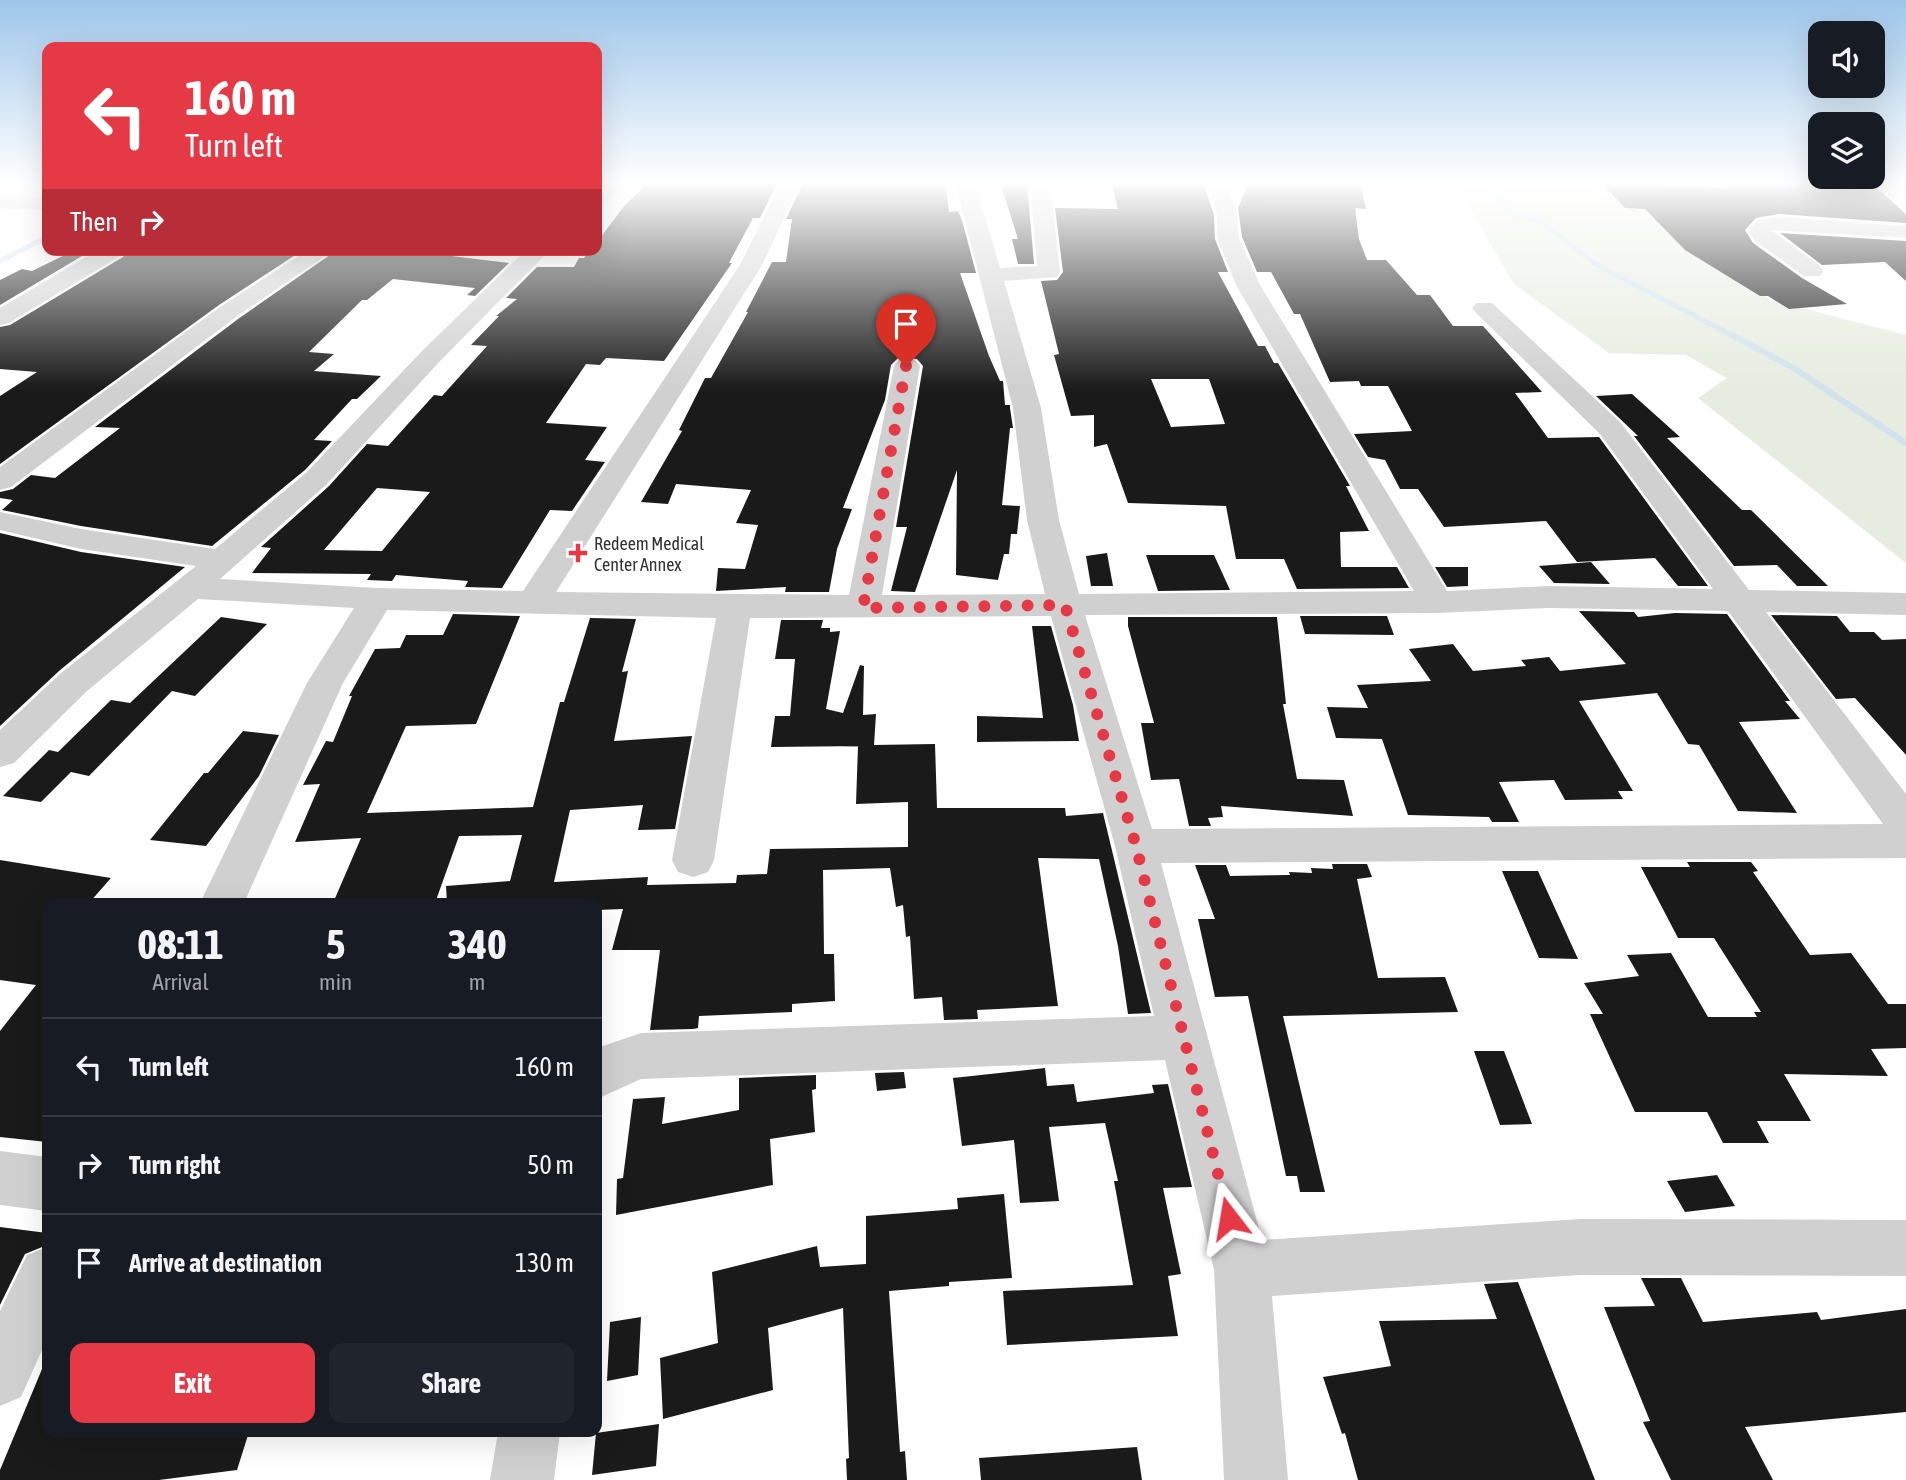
<!DOCTYPE html>
<style>
body{margin:0;font-family:"Asap Condensed",sans-serif;background:#20242c;color:#f1f3f6;height:100vh;display:flex;flex-direction:column;font-size:26px;white-space:nowrap}
*{box-sizing:border-box;margin:0}
p{font-size:23px;color:#9ea1a6}
.icon{flex:none;width:38px;height:38px;fill:none;stroke:currentColor;stroke-width:2;stroke-linecap:round;stroke-linejoin:round}
.map{position:relative;flex:1;overflow:hidden}
.sheet{position:absolute;left:42px;top:898px;width:560px;height:539px;display:flex;flex-direction:column;background:#171b24;border-radius:14px;box-shadow:0 7px 28px #0002}
.sheet>*{flex:none}
.banner{position:absolute;left:42px;top:42px;width:560px;height:214px;border-radius:14px;box-shadow:0 7px 28px #0002;background:#e63946;color:#fff;overflow:hidden}
.fabs{position:absolute;left:1808px;top:21px;display:grid;gap:14px}
.fabs a{display:grid;place-items:center;width:77px;height:77px;border-radius:14px;background:#171b24;box-shadow:0 7px 28px #0002;font-size:35px}
.pin{position:absolute;display:grid;place-items:center;width:60px;height:60px;color:#fff;margin:-72px -30px;border-radius:50% 50% 50% 0;rotate:-45deg;box-shadow:0 0 7px #0007}
.pin .icon{rotate:45deg}
.me{position:absolute;width:77px;margin:-38px;rotate:346deg;stroke-linejoin:round;filter:drop-shadow(0 0 5px #0008)}
.turn{display:flex;align-items:center;gap:24px;height:147px;padding:0 28px;font-size:32px}
.turn .icon{width:91px;height:91px;stroke-width:2.5}
.turn b{display:block;font-size:49px;line-height:60px}
.then{display:flex;align-items:center;height:66px;padding:0 28px;background:#0003;gap:14px;font-size:26px}
.eta{display:flex;justify-content:space-evenly;align-items:center;height:119px;text-align:center}
.eta b{font-size:42px;font-weight:700;line-height:49px}
.primary-button{display:flex;gap:14px;margin-top:auto;padding:14px 28px}
.primary-button a{flex:1;height:80px;border-radius:14px;background:#e63946;color:#fff;font-size:28px;font-weight:700;line-height:80px;text-align:center}
.primary-button a+a{background:#20242c;color:#f1f3f6}
ul{padding:0;list-style:none}
li{display:flex;align-items:center;gap:21px;height:98px;padding:0 28px;border-top:2px solid #363941}
li div{flex:1}
li b{display:block;font-size:26px}
li em{font-style:normal}
.map>svg:first-child{display:block}
.green{fill:#e6ecdf}
.lines{fill:none;stroke-linecap:round;stroke-linejoin:round}
.stream-far1{stroke:#cfe2ee;stroke-width:5}
.stream{stroke:#cfe2ee;stroke-width:6}
.building{fill:#1a1a1a;fill-rule:evenodd}
.minor{fill:#d0d0d0;fill-rule:evenodd}
.route{stroke:#e63946;stroke-width:12;stroke-dasharray:0 21.6}
.poi-dot{fill:#e63946;stroke:#fff;stroke-width:2.5}
.labels{text-anchor:middle;dominant-baseline:central;stroke-width:7;stroke-linejoin:round;paint-order:stroke}
.poi-label{font-size:18px;fill:#333;stroke:#fff;text-anchor:start}
</style>
<div class="map">
<svg width="1906" height="1480" viewBox="0 0 1906 1480">
<rect width="100%" height="100%" fill="#fff"/>
<!-- green -->
<path class="green" d="M1442,182H1607L1594,191L1691,234L1770,300L1906,335V563L1698,398L1727,378L1686,355L1609,353L1514,284L1459,190Z"/>
<g class="lines">
<!-- stream-far1 -->
<path class="stream-far1" d="M1496,182V194L1507,209L1544,224L1594,263L1733,336
M0,261L47,237"/>
<!-- stream -->
<path class="stream" d="M1730,334L1792,367L1906,443"/>
</g>
<!-- building -->
<path class="building" d="M649,182L725,185L727,182L777,184L760,218H753L729,263H732L664,361L606,358L600,365L586,364L546,423L607,427L585,460L605,462L572,511L550,510L502,588L465,587L468,581L396,575L392,581L367,580L371,574L252,573L271,548L261,547L329,486L367,444L388,446L434,395L442,396L487,346L471,345L499,316H496L517,299L506,298L537,267H574L579,258H584L590,250H597V242L625,205ZM377,488L430,492L382,551L324,550Z
M945,182L949,212L958,211L962,220L976,273H960L989,356L1000,381H1003L1005,405H1010V408L1013,428H1010L1002,505L1020,506L1017,534H1011L1009,554H1004L998,580L956,575L957,470L915,592L891,591L907,527H896L923,366L917,359L902,357L903,353L891,365L885,400L843,508L852,509L837,549L829,592H785L786,587L716,591L718,568L745,569L758,525L736,523L751,490L676,484L668,504L641,502L682,431L679,430L705,378H711L748,312H746L772,262H786L792,219H786L803,183Z
M1000,182H1027L1034,264H1018L1012,239H1018Z
M1111,182H1203L1214,215L1215,239L1228,272H1218L1258,346H1265L1274,363H1278L1350,486H1346L1369,531L1340,532L1341,567H1397L1409,588L1297,589L1284,559H1236L1226,506L1128,503L1107,444L1094,447V415L1071,416L1054,355L1059,354L1041,281L1057,280L1063,272L1055,208L1118,209ZM1151,379H1209L1225,424L1171,427Z
M1249,182L1277,185V182H1360L1366,209L1355,208L1359,239L1367,260H1386L1417,295H1430L1453,326H1483L1542,392L1515,393L1548,438L1599,437L1708,586H1678L1655,558L1577,562L1546,521L1444,527L1418,489H1400L1385,460L1368,457L1354,434L1412,431L1388,386H1361L1359,381L1330,382L1300,314H1294L1271,272H1257L1242,237L1238,208Z
M1600,182H1650L1654,186L1730,188L1724,182H1870L1906,214V223L1779,214L1756,218L1745,230L1753,243L1802,278L1847,304L1789,309L1768,296H1760L1685,250L1645,209L1625,208Z
M1780,233L1906,241V281L1885,262L1822,265Z
M75,250H92L0,305V280L22,269L32,271Z
M127,250H303L219,305L0,464V396L37,372L0,369V327L10,325L123,257Z
M337,250H402L509,263L475,296L467,295L475,288L393,279L367,300H362L309,352L334,354L314,371L381,376L357,399H352L314,440L332,441L305,470L212,546L81,526L2,510L13,500L0,498V492L13,489L31,475L55,478L120,428L95,427L238,319Z
M1632,394L1680,437L1667,438L1742,510H1751L1828,586H1797L1777,565L1734,566L1634,436H1638L1596,396Z
M0,533L81,552L185,567L59,671L0,726Z
M1107,553L1113,586H1091L1086,556Z
M1146,555H1214L1230,590L1158,591Z
M1591,562L1610,584L1554,583L1539,566Z
M1435,567H1468V586L1447,587Z
M1579,611L1634,612L1638,617L1675,613L1727,614L1790,701H1785L1800,719L1739,722L1797,813L1738,811L1699,745L1688,744L1657,693L1579,701L1633,791H1618L1623,799L1565,800L1554,780L1499,782L1519,822H1492L1489,817L1408,815L1382,739L1336,738L1327,707L1368,708L1357,685L1431,681L1409,649L1453,644L1473,671L1526,666L1521,660L1549,657L1560,671L1626,664Z
M453,614L520,616L476,724L406,726L367,813L533,807L560,702H564L590,618L636,619L622,672L628,671L614,741L692,736L675,829L638,830L643,805L570,810L554,882L648,877L647,885L736,883L737,875L767,874L770,849L908,847V802L856,804L858,746H863L771,747L775,716H790L795,659H775L781,620H823L821,628H830V632L840,631L826,709L843,713L860,665L864,666L863,715L876,714L874,745L935,744L937,808H1065L1066,816L1103,813L1151,1013L1128,1014L1118,946L1099,859L1038,858L1058,1006L977,1010L978,1019L944,1020L942,997L914,999L910,936L906,937L903,905L896,907L890,868L823,870L824,954H834L835,1001L792,1004V1012L699,1016L698,1028L693,1029L650,1030L660,950H612L623,909L597,910V903H447L446,886L510,881L522,835L459,836L435,903H333L361,838L295,842L320,784L303,785L326,741L333,742L352,696H349L375,649L400,648L406,635H443Z
M1771,615L1837,616L1850,632H1874L1882,640L1906,639V755L1855,698L1836,699Z
M1300,616H1387L1394,635L1305,634Z
M221,617L267,624L195,696L172,691L89,776L71,772L41,802L3,796L49,750L58,752L111,700L130,703Z
M1128,617H1277L1286,704H1283L1297,779L1344,780L1353,816L1221,806L1223,817L1208,818L1211,826H1189L1179,779L1151,780L1141,723H1154L1128,626Z
M1032,626H1051L1073,705L1079,741L977,742V716L1043,718Z
M243,731L279,735L259,776L206,846L150,840L204,773H208Z
M0,860L111,878L89,903H47V1142L0,1137V1031L36,985L0,980Z
M1687,862H1751L1758,871L1753,872L1810,955L1851,953L1888,1004H1906V1048L1871,1049L1888,1076L1784,1074L1811,1121H1757L1769,1143H1723L1707,1112H1635L1590,1014H1603L1584,983L1639,976L1627,955L1671,953L1708,1017H1757L1754,1012H1761L1714,938H1678L1641,867H1690Z
M1332,864H1367L1372,877L1357,879L1378,978L1445,977L1458,1012L1283,1016L1325,1192H1300L1297,1176H1286L1248,996L1215,997L1198,919H1215L1195,865H1226L1230,876L1290,875L1289,872L1312,873L1311,868L1333,869Z
M1502,871H1538L1578,959L1539,958Z
M1474,1051H1504L1532,1124L1500,1125Z
M1045,1068L1047,1086L1074,1084L1077,1102L1154,1093L1152,1085L1168,1084L1192,1187L1163,1188L1181,1274L1168,1276L1178,1336L1007,1345L1003,1291L1133,1285L1114,1181H1118L1105,1123L1049,1127L1059,1201L1020,1203L1014,1140L962,1146L953,1078Z
M904,1072L906,1088L877,1091L875,1073Z
M816,1075V1089L812,1090L815,1132L770,1139L773,1185L616,1215L617,1179L623,1178L633,1099L665,1097L662,1124L739,1110V1078Z
M1717,1175L1735,1206L1685,1212L1667,1181Z
M1004,1194L1012,1278L949,1282V1286L889,1291L900,1452L905,1451L907,1480H847L846,1459L849,1458L843,1308L768,1328L773,1390L663,1419L660,1358L718,1343L712,1272L817,1246L820,1267L866,1264V1216L958,1209L957,1198Z
M0,1227L47,1233V1245L25,1254L0,1305Z
M1641,1278H1681L1703,1322L1817,1312L1821,1320L1906,1309V1412L1745,1427L1773,1480H1671L1643,1422L1650,1421L1604,1307L1655,1306Z
M1518,1282L1595,1480H1358L1345,1433L1342,1434L1323,1377L1391,1366L1379,1321L1497,1319L1484,1284Z
M641,1317L638,1375L607,1381L610,1322Z
M47,1357V1432H249L237,1470L159,1480H0V1470Z
M659,1424L656,1466L592,1475L596,1433Z
M1137,1447L1142,1480H981L979,1458Z"/>
<g class="lines">
<!-- minor -->
<path class="minor" d="M606,182H628L604,204L597,206V190Z
M781,182H801L762,265L556,592L849,595L894,366L898,361L907,358L916,361L920,366L882,595L1045,594L1027,520L1013,408L955,182H975L1000,268L1037,266L1030,182H1050L1060,272L1057,277L1004,281L1041,408L1059,520L1079,594L1414,591L1236,285L1217,238V215L1207,182H1227L1237,215L1239,238L1260,285L1447,591L1548,586L1713,589L1600,434L1476,313L1472,308L1476,303H1492L1620,422L1749,590L1906,593V615L1766,612L1906,794V858L1161,863L1262,1240L1580,1219L1906,1220V1276L1580,1275L1272,1296L1288,1480H1224L1214,1270L1165,1060L641,1079L597,1099V1048L641,1033L1154,1016L1115,846L1051,616L750,618L714,860L708,872L693,877L678,872L672,860L716,618L387,610L343,683L244,903H200L307,683L354,608L198,599L87,691L14,763L0,767V730L61,673L196,566L81,549L0,530V512L81,529L215,549L307,472L423,350L526,250H550L441,360L327,484L220,579L377,588L523,591L740,265ZM1548,608L1728,611L1883,824L1152,829L1085,615L1437,613Z
M0,197L47,198V210L0,209Z
M1779,217L1906,226V238L1771,230L1820,266L1823,271L1820,276H1804L1755,241L1748,230L1758,220Z
M98,250H125L122,255L9,323L0,325V308Z
M308,250H334L236,317L11,487L0,490V467L220,307Z
M0,1151L47,1157V1211L0,1205Z
M47,1247V1339L21,1397L0,1406V1311L27,1255Z
M498,1432H560L554,1480H490Z"/>
</g>
<!-- sky -->
<linearGradient id="sky" x2="0" y2="1"><stop stop-color="#9ec6ea"/><stop offset="0.47" stop-color="#fff"/><stop offset="1" stop-color="#fff" stop-opacity="0"/></linearGradient>
<rect width="1906" height="389" fill="url(#sky)"/>
<g class="lines">
<!-- route -->
<path class="route" d="M906,366L863,608L1065,605L1136,846L1229,1218"/>
</g>
<!-- markers -->
<path class="poi-dot" d="M574.5 542.5h7v7h7v7h-7v7h-7v-7h-7v-7h7z"/>
<g class="labels">
<!-- poi labels -->
<g class="poi-label">
<text x="594" y="543">Redeem Medical<tspan x="594" dy="21">Center Annex</tspan></text>
</g>
</g>
</svg>
<div class="fabs">
<a><svg class="icon" aria-label="sound" viewBox="0 0 24 24"><path d="M4 9h4l5-4v14l-5-4H4zM17 9q2 3 0 6"/></svg></a>
<a><svg class="icon" aria-label="layers" viewBox="0 0 24 24"><path d="M12 4l9 5-9 5-9-5zM3 14l9 5 9-5"/></svg></a>
</div>
<div class="pin" style="left:906px;top:366px;background:#d93025"><svg class="icon" aria-label="arrive" viewBox="0 0 24 24"><path d="M6 21V4h12l-3 4 3 4H6"/></svg></div>
<svg class="me" style="left:1229px;top:1218px" viewBox="-20 -20 40 40"><path d="M0-17L14 15 0 8-14 15z" fill="#e63946" stroke="#fff" stroke-width="4"/></svg>
<div class="banner">
<div class="turn"><svg class="icon" aria-label="left" viewBox="0 0 24 24"><path d="M17 20v-9H6M10 6l-5 5 5 5"/></svg><div><b>160 m</b>Turn left</div></div>
<div class="then">Then<svg class="icon" aria-label="right" viewBox="0 0 24 24"><path d="M7 20v-9h11M14 6l5 5-5 5"/></svg></div>
</div>
<section class="sheet">
<div class="eta">
<div><b>08:11</b><p>Arrival</p></div>
<div><b>5</b><p>min</p></div>
<div><b>340</b><p>m</p></div>
</div>
<ul>
<li><svg class="icon" aria-label="left" viewBox="0 0 24 24"><path d="M17 20v-9H6M10 6l-5 5 5 5"/></svg><div><b>Turn left</b></div><em>160 m</em></li>
<li><svg class="icon" aria-label="right" viewBox="0 0 24 24"><path d="M7 20v-9h11M14 6l5 5-5 5"/></svg><div><b>Turn right</b></div><em>50 m</em></li>
<li><svg class="icon" aria-label="arrive" viewBox="0 0 24 24"><path d="M6 21V4h12l-3 4 3 4H6"/></svg><div><b>Arrive at destination</b></div><em>130 m</em></li>
</ul>
<div class="primary-button"><a>Exit</a><a>Share</a></div>
</section>
</div>
